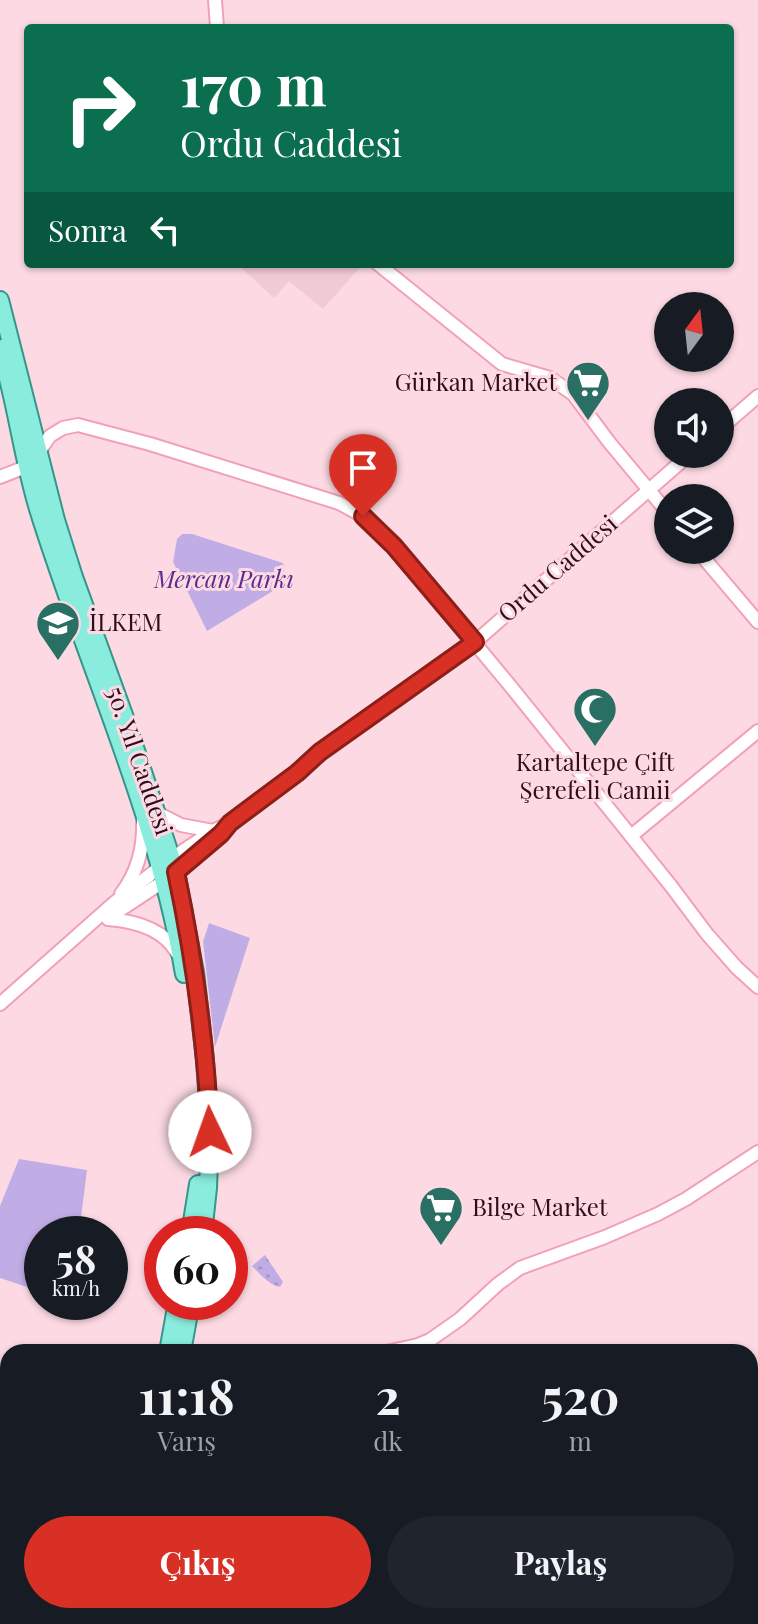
<!DOCTYPE html>
<html lang="tr">
<head>
<meta charset="utf-8">
<style>
	:root { --surface:#171b24; --page:#20242c; --text:#f1f3f6; --muted:#9ea1a6; --accent:#d93025 }
	body { margin:0; font-family:"Playfair Display",serif; background:var(--page); color:var(--text); height:100vh; display:flex; flex-direction:column; font-size:30px; white-space:nowrap }
	* { box-sizing:border-box; margin:0 }
	p { font-size:26px; color:var(--muted) }
	.icon { flex:none; width:44px; height:44px; fill:none; stroke:currentColor; stroke-width:2; stroke-linecap:round; stroke-linejoin:round }
	.map { position:relative; flex:1; overflow:hidden }
	.sheet { position:absolute; left:0px; top:1344px; width:758px; height:280px; display:flex; flex-direction:column; background:var(--surface); border-radius:24px 24px 0 0; box-shadow:0 2px 6px #0004 }
	.sheet>* { flex:none }
	.guide { position:absolute; left:24px; top:24px; width:710px; height:244px; border-radius:8px; box-shadow:0 2px 6px #0004; background:#0b6e4f; color:#fff; overflow:hidden }
	.needle { width:52px; rotate:15deg }
	.controls { position:absolute; left:654px; top:292px; display:grid; gap:16px }
	.controls a { display:grid; place-items:center; width:80px; height:80px; border-radius:50%; background:var(--surface); box-shadow:0 2px 6px #0004; font-size:40px }
	.speed { position:absolute; left:24px; top:1216px; display:flex; gap:16px; font-size:40px; font-weight:700; text-align:center }
	.speed>* { display:grid; place-content:center; width:104px; height:104px; border-radius:50%; background:var(--surface); box-shadow:0 2px 6px #0004; line-height:1 }
	.speed small { font-size:20px; font-weight:400 }
	.speed .limit { border:12px solid #d22; background:#fff; color:#111 }
	.pin { position:absolute; display:grid; place-items:center; width:68px; height:68px; color:#fff; margin:-82px -34px; border-radius:50% 50% 50% 0; rotate:-45deg; box-shadow:0 0 8px #0007 }
	.pin .icon { rotate:45deg }
	.me { position:absolute; width:88px; margin:-44px; rotate:357deg; stroke-linejoin:round; filter:drop-shadow(0 0 6px #0008) }
	.turn { display:flex; align-items:center; gap:28px; height:168px; padding:0 24px; font-size:36px }
	.turn .icon { width:104px; height:104px; stroke-width:2.5 }
	.turn b { display:block; font-size:56px; line-height:68px }
	.then { display:flex; align-items:center; height:76px; padding:0 24px; background:#0003; gap:16px; font-size:30px }
	.eta { display:flex; justify-content:space-evenly; align-items:center; height:136px; text-align:center }
	.eta b { font-size:48px; font-weight:700; line-height:56px }
	.cta { display:flex; gap:16px; margin-top:auto; padding:16px 24px }
	.cta a { flex:1; height:92px; border-radius:48px; background:var(--accent); color:#fff; font-size:32px; font-weight:700; line-height:92px; text-align:center }
	.cta a+a { background:var(--page); color:var(--text) }
	.map>svg:first-child { display:block }
	.built { fill:#f0cad4 }
	.grass { fill:url(#grass-dots) }
	.park { fill:#c0ade6 }
	.lines { fill:none; stroke-linecap:round; stroke-linejoin:round }
	.tertiary-casing { stroke:#f2a0b8; stroke-width:16 }
	.secondary-casing { stroke:#f2a0b8; stroke-width:18 }
	.primary-casing { stroke:#359689; stroke-width:20 }
	.tertiary { stroke:#fff; stroke-width:12 }
	.secondary { stroke:#fff; stroke-width:14 }
	.primary { stroke:#89ecdd; stroke-width:16 }
	.route-casing { stroke:#8d1f18; stroke-width:20 }
	.route { stroke:#d93025; stroke-width:14 }
	.labels { text-anchor:middle; stroke-width:6; stroke-linejoin:round; paint-order:stroke }
	.poi-label { font-size:24px; fill:#2d0f19; stroke:#fddae3; text-anchor:start }
	.street-label { font-size:24px; fill:#2d0f19; stroke:#fddae3 }
	.park-label { font-size:24px; font-style:italic; fill:#582c8d; stroke:#fddae3 }
</style>
</head>
<body>
<div class="map">
<svg width="758" height="1624" viewBox="0 0 758 1624">
	<defs>
		<pattern id="grass-dots" width="8" height="8" patternUnits="userSpaceOnUse" patternTransform="scale(2)"><rect width="8" height="8" fill="#c0ade6"/><path d="M2 2h.1M6 6h.1" fill="none" stroke="#a594c5" stroke-width="1.8" stroke-linecap="round"/></pattern>
	</defs>
	<rect width="100%" height="100%" fill="#fddae3"/>
	<g class="built">
		<polygon points="237,264 363,264 323,309 289,281 274,298"/>
		<polygon points="19,1616 94,1616 91,1624 22,1624"/>
		<polygon points="140,1616 233,1616 237,1624 138,1624"/>
	</g>
	<path class="grass" d="M265,1255L283,1282L280,1287C269,1285 260,1274 252,1266Z"/>
	<g class="park">
		<polygon points="182,534 192,534 283,563 285,575 281,586 207,631 173,562 177,539"/>
		<polygon points="209,923 250,938 215,1047 203,942"/>
		<polygon points="19,1159 87,1170 79,1234 42,1234 42,1292 0,1278 0,1206"/>
	</g>
	<g class="lines">
		<g class="tertiary-casing">
			<g id="tertiary">
				<polyline points="215,0 217,28"/>
				<polyline points="378,264 502,364 550,378 573,394 609,442 668,513"/>
				<polyline points="720,429 758,396"/>
				<polyline points="38,453 50,436 63,428 78,425 150,444 339,503 363,516 394,546 512,688 671,886 707,934 737,968 758,987"/>
				<polyline points="0,477 28,466"/>
				<polyline points="697,550 758,622"/>
				<polyline points="156,812 181,825 213,831"/>
				<polyline points="631,836 758,731"/>
				<polyline points="172,858 213,831 230,823 297,773 320,752 475,642 690,454"/>
				<polyline points="176,872 225,829"/>
				<path d="M121,894C137,873 144,847 143,821"/>
				<polyline points="108,918 164,881"/>
				<path d="M108,919C134,921 164,929 177,953"/>
				<polyline points="0,1004 114,903 160,867"/>
				<polyline points="386,1352 418,1345 430,1340 460,1319 498,1284 520,1268 605,1237 658,1214 686,1199 758,1152"/>
				<polyline points="0,1488 8,1485"/>
				<polyline points="635,1616 642,1624"/>
			</g>
		</g>
		<g class="secondary-casing">
			<polyline id="secondary" points="0,1599 10,1624"/>
		</g>
		<g class="primary-casing">
			<g id="primary">
				<polyline points="0,300 56,520 74,577 128,726 176,872 195,972 205,1060 210,1132 208,1188 203,1234"/>
				<path d="M11,345L0,349C16,401 22,456 38,509C86,664 157,813 184,974"/>
				<polyline points="190,1234 198,1184"/>
				<polyline points="168,1352 177,1302"/>
				<polyline points="182,1352 191,1302"/>
				<polyline points="113,1624 115,1616"/>
				<polyline points="127,1624 129,1616"/>
			</g>
		</g>
		<use href="#tertiary" class="tertiary"/>
		<use href="#secondary" class="secondary"/>
		<use href="#primary" class="primary"/>
	</g>
	<g class="lines">
		<g class="route-casing">
			<path id="route" d="M210,1132C206,1045 194,957 176,872L221,834L230,823L297,773L320,752L475,642L394,546L363,516"/>
		</g>
		<use href="#route" class="route"/>
	</g>
	<defs>
		<g id="supermarket-pin" transform="scale(2.3)"><path d="M0 17L-7.5 6A9.5 9.5 0 1 1 7.5 6Z" fill="#2a6f64" stroke="#fddae3"/><path d="M-6-5.5h2.5l.6 2H6L4.5 2H-2.5L-4.4-4H-6ZM-1.5 3.2a1.3 1.3 0 1 0 .1 0ZM3 3.2a1.3 1.3 0 1 0 .1 0Z" fill="#fff"/></g>
		<g id="school-pin" transform="scale(2.3)"><path d="M0 17L-7.5 6A9.5 9.5 0 1 1 7.5 6Z" fill="#2a6f64" stroke="#fddae3"/><path d="M0-5L7-2L0 1L-7-2ZM-4 1L0 2.5L4 1V4Q0 6-4 4Z" fill="#fff"/></g>
		<g id="mosque-pin" transform="scale(2.3)"><path d="M0 17L-7.5 6A9.5 9.5 0 1 1 7.5 6Z" fill="#2a6f64" stroke="#fddae3"/><path d="M3.5-4.9A6 6 0 1 0 3.5 4.9A5 5 0 1 1 3.5-4.9Z" fill="#fff"/></g>
	</defs>
	<g fill-rule="evenodd">
		<use href="#supermarket-pin" x="588" y="383"/>
		<use href="#school-pin" x="58" y="623"/>
		<use href="#mosque-pin" x="595" y="709"/>
		<use href="#supermarket-pin" x="441" y="1208"/>
	</g>
	<g class="labels">
		<g class="poi-label">
			<text x="557" y="391" text-anchor="end">Gürkan Market</text>
			<text x="89" y="631">İLKEM</text>
			<text x="595" y="771" text-anchor="middle">Kartaltepe Çift<tspan x="595" dy="28">Şerefeli Camii</tspan></text>
			<text x="472" y="1216">Bilge Market</text>
		</g>
		<g class="street-label">
			<text transform="translate(558 569) rotate(-41)" y="8">Ordu Caddesi</text>
			<text transform="translate(139 761) rotate(71)" y="8">50. Yıl Caddesi</text>
		</g>
		<g class="park-label">
			<text x="224" y="588">Mercan Parkı</text>
		</g>
	</g>
</svg>
<div class="controls">
<a><svg class="needle" viewBox="-14 -14 28 28"><path d="M0-13l5 13h-10z" fill="#e53935"/><path d="M0 13l5-13h-10z" fill="#9ea1a6"/></svg></a>
<a><svg class="icon" aria-label="sound" viewBox="0 0 24 24"><path d="M4 9h4l5-4v14l-5-4H4zM17 9q2 3 0 6"/></svg></a>
<a><svg class="icon" aria-label="layers" viewBox="0 0 24 24"><path d="M12 4l9 5-9 5-9-5zM3 14l9 5 9-5"/></svg></a>
</div>
<div class="speed"><div>58<small>km/h</small></div><div class="limit">60</div></div>
<div class="pin" style="left:363px;top:516px;background:#d93025"><svg class="icon" aria-label="arrive" viewBox="0 0 24 24"><path d="M6 21V4h12l-3 4 3 4H6"/></svg></div>
<svg class="me" style="left:210px;top:1132px" viewBox="-20 -20 40 40"><circle r="19" fill="#fff"/><path d="M0-13L10 11 0 6-10 11z" fill="#d93025"/></svg>
<div class="guide">
<div class="turn"><svg class="icon" aria-label="right" viewBox="0 0 24 24"><path d="M7 20v-9h11M14 6l5 5-5 5"/></svg><div><b>170 m</b>Ordu Caddesi</div></div>
<div class="then">Sonra<svg class="icon" aria-label="left" viewBox="0 0 24 24"><path d="M17 20v-9H6M10 6l-5 5 5 5"/></svg></div>
</div>
<section class="sheet">
<div class="eta">
<div><b>11:18</b><p>Varış</p></div>
<div><b>2</b><p>dk</p></div>
<div><b>520</b><p>m</p></div>
</div>
<div class="cta"><a>Çıkış</a><a>Paylaş</a></div>
</section>
</div>
</body>
</html>
